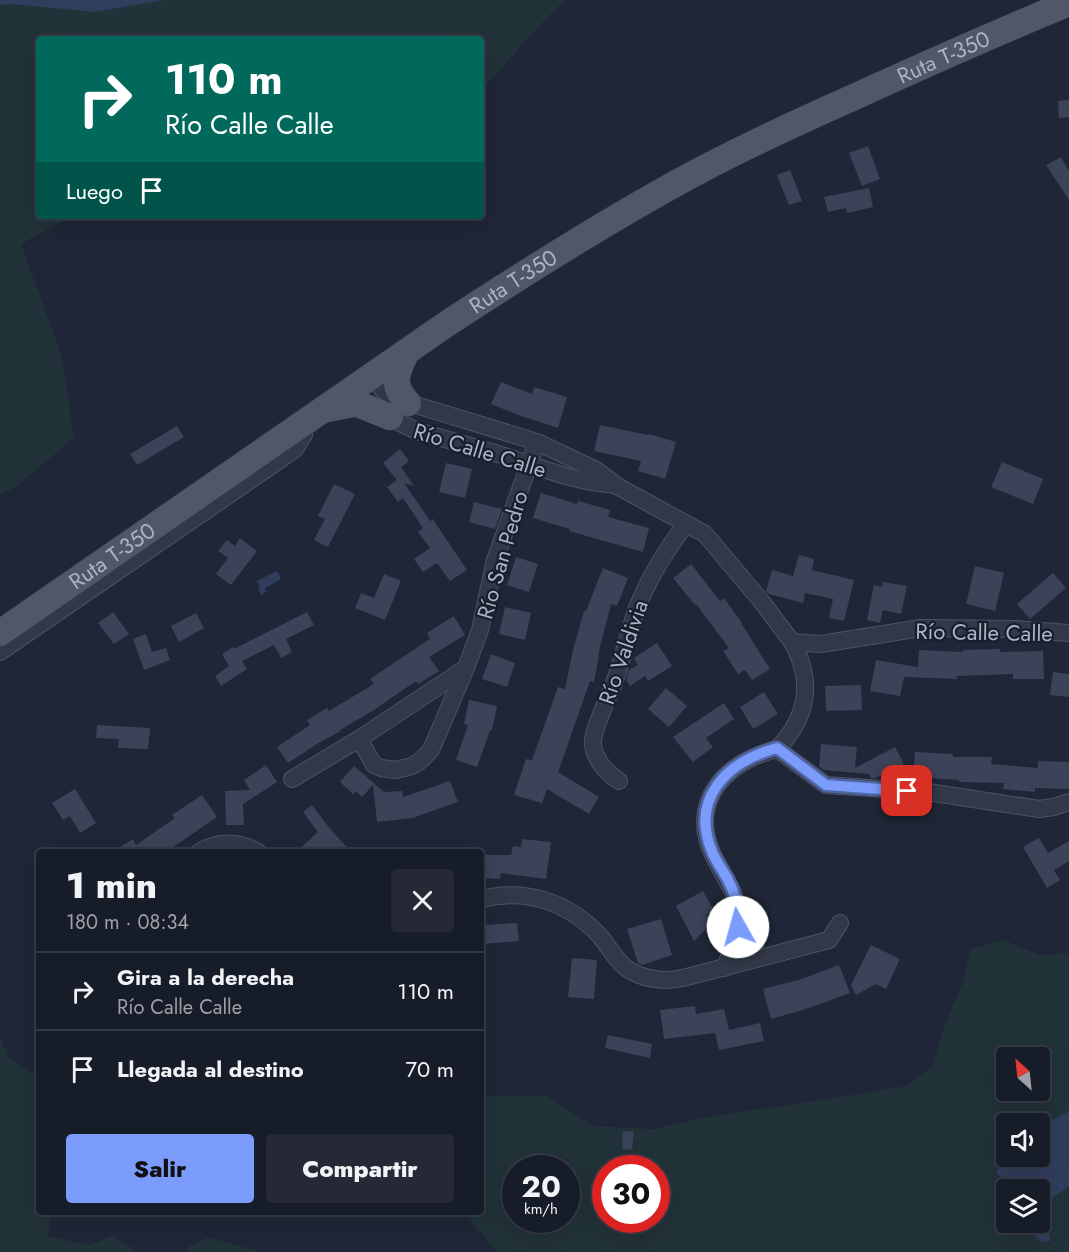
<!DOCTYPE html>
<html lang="es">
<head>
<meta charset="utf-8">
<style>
	:root { --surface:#171c29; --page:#242935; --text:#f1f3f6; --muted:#9ea1a8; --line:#363a46; --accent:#7b9cfb }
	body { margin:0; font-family:Jost,sans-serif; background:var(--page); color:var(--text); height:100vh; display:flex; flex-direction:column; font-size:22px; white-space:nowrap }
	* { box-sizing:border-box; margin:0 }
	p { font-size:20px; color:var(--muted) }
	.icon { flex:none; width:33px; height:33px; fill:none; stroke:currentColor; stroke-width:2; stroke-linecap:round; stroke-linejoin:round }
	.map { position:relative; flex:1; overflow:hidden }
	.panel { position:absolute; left:36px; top:849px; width:448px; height:366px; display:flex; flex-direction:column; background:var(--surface); border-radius:6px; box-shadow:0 6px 24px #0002,0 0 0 2px var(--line) }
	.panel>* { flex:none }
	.banner { position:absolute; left:36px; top:36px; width:448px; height:183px; border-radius:6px; box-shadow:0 6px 24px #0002,0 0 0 2px var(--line); background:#00695c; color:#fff; overflow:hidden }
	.needle { width:39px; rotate:333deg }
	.controls { position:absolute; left:996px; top:1047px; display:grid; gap:12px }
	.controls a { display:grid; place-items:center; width:54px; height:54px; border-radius:6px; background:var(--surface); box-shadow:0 6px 24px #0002,0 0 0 2px var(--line); font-size:30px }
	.speed { position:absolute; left:502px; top:1155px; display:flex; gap:12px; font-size:30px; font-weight:700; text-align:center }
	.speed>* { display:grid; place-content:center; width:78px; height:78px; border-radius:50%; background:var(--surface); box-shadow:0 6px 24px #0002,0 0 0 2px var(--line); line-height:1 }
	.speed small { font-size:15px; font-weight:400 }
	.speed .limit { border:9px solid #d22; background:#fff; color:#111 }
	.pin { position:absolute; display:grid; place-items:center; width:51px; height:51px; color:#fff; margin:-26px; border-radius:12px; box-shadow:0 3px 9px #0006 }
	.me { position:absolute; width:66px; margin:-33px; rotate:353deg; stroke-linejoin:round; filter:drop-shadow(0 0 4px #0008) }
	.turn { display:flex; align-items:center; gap:21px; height:126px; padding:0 30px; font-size:27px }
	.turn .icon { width:78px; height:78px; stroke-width:2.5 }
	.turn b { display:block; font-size:42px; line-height:51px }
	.then { display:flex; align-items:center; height:57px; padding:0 30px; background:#0003; gap:12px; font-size:22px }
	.round { display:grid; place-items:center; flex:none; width:63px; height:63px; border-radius:6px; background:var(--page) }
	.summary { display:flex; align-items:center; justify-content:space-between; height:102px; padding:0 30px }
	h1 { font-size:36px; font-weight:800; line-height:45px }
	.button { display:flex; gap:12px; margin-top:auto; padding:12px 30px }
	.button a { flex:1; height:69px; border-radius:6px; background:var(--accent); color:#111; font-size:24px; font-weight:800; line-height:69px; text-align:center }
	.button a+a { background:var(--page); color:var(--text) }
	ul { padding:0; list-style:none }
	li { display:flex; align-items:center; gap:18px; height:78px; padding:0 30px; border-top:2px solid var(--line) }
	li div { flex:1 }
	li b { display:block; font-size:22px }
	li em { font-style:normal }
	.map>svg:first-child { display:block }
	.green { fill:#213238; fill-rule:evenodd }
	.water { fill:#303d5d }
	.building { fill:#3b4358 }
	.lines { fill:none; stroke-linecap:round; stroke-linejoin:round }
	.street-casing { stroke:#4d5363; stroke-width:18 }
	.primary-casing { stroke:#3c4251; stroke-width:27 }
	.street { stroke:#323848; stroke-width:16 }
	.primary { stroke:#505768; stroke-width:26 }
	.route-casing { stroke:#5065a3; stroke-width:15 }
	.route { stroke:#7b9cfb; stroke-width:10 }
	.labels { text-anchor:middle; stroke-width:4.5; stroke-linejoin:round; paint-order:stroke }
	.street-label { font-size:22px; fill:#acb3c5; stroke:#181e2c }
</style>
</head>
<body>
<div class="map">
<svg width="1069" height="1252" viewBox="0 0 1069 1252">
	<rect width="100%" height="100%" fill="#1f2637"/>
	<g class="green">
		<polygon points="0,0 565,0 539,26 482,90 482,39 39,39 39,216 73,216 21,244 62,357 74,438 16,487 0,495"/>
		<path d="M1004,940L1039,955L1069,953V1111L1040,1127V1124H1006V1147L1001,1157L1006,1180L1014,1184L1017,1189L1006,1190V1222L1029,1223V1227L1051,1233L1044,1223L1041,1212L1044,1205L1051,1199L1067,1188L1069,1186V1252H497L463,1212H482V1096H546L594,1126L653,1129L707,1117L822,1100L907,1086L933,1066L943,1030L964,979L970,949ZM1006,1058H1040V1090H1006ZM516,1168H567V1220H516ZM606,1168H657V1220H606Z"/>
		<polygon points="0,1035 8,1057 39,1077 39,1212 52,1212 48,1236 90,1245 113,1235 137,1252 0,1252"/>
		<polygon points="209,1237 259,1252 186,1252 188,1247"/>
	</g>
	<g class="water">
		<polygon points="0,0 164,0 95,12 12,4 0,5"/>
		<polygon points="277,571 281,579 265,588 266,592 261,595 258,590 260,587 257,581"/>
		<path d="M1069,1111V1186L1067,1188L1051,1199L1044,1205L1041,1212C1044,1222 1051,1230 1050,1241L1044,1242C1035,1238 1030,1233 1029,1223L1040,1222V1190L1017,1189L1014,1184L997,1174C998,1164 1001,1156 1006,1147V1156H1040V1127Z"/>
	</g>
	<g class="building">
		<polygon points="1069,100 1069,117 1059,118 1058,101"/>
		<polygon points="868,146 880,179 862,186 849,153"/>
		<polygon points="1061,157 1069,171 1069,200 1046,165"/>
		<polygon points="790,170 802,201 789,205 777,175"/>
		<polygon points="869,188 873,207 847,213 846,208 828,212 824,197"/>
		<polygon points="501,382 532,394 534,387 567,397 558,428 518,415 491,404"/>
		<polygon points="600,425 648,435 649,434 676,442 665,479 638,471 641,461 594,451"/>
		<polygon points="177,426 184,437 137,465 130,454"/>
		<polygon points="400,449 409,461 401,467 414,486 404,483 431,522 432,518 467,570 450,581 437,563 423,572 414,559 430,548 418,532 423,528 403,498 398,502 387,487 397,480 383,463"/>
		<polygon points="1002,462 1043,479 1033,504 991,487"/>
		<polygon points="446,463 472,469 465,498 439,492"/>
		<polygon points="334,484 355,494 328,547 314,540 325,519 318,516"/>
		<polygon points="541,493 577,504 578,501 610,510 608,517 649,528 643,552 569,531 570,529 533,518"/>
		<polygon points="474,502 502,509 495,529 469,522"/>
		<polygon points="240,538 257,551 231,585 216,574 228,558 218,551 227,540 235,546"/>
		<polygon points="799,555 814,559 812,570 854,580 844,621 829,618 833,599 805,593 803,603 769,594 766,591 772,570 793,576"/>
		<polygon points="516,557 538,564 529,592 507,585"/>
		<polygon points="691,564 720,601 724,598 742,623 741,623 770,669 752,680 745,670 738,674 723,651 729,648 696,604 695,605 673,578"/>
		<polygon points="975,566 1004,573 995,611 966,604"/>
		<polygon points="603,568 628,578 617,606 611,604 598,655 599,655 594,682 590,681 558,772 599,797 589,814 547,789 542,803 514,795 526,759 532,760 558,687 565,689 573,650 584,611 586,611"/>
		<polygon points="1053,573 1066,588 1030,619 1017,604"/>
		<polygon points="384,574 401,581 385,620 355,608 361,593 374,598"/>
		<polygon points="883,582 907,586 901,614 883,610 880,623 867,620 874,585 882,587"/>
		<polygon points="505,607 531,613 525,640 499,634"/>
		<polygon points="113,612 129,634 114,644 98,623"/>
		<polygon points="307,612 314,625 286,639 292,652 281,658 274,645 242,661 247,669 221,686 215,676 229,666 222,654 233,647 234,649"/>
		<polygon points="196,613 204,628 179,642 171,626"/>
		<polygon points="454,616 465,635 429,657 439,671 418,684 416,681 374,710 340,730 341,731 320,742 288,763 277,747 310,725 307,720 327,708 329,711 374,684 370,679 430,639 427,633"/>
		<polygon points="146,634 152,652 166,648 170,660 144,670 133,639"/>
		<polygon points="657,643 672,666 648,681 645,676 630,686 626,680 629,670 638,665 634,658"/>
		<polygon points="1000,649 1000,652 1043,651 1044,679 1013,679 1013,674 957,676 957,679 904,677 900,696 870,691 876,660 918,667 919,650 963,652 963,650"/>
		<polygon points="491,654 515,663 507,687 482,679"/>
		<polygon points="1053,672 1069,674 1069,697 1050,695"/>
		<polygon points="861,685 862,710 826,711 825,686"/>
		<polygon points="666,688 687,706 669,727 648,709"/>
		<polygon points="764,692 778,714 753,729 740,707"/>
		<polygon points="469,700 497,706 492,730 490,730 477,767 456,760 468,725 464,724"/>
		<polygon points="724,703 734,719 706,738 713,747 693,762 673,737"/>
		<polygon points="97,725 150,728 148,749 118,748 119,739 96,738"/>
		<polygon points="821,744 857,747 855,768 895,747 904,764 876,778 871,778 869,774 824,770 819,767"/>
		<polygon points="915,752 953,754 953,757 992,757 991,764 1038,768 1038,761 1069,762 1069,789 1035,788 1035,792 1003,789 1004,783 959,782 959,780 913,777"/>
		<polygon points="266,765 277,782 243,804 244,825 226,825 225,791 250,790 244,780"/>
		<polygon points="354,766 384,792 402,791 403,797 450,781 458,802 412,818 377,822 373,785 362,797 356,791 353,794 340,782"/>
		<polygon points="75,789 96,823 80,833 70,816 63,820 52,803"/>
		<polygon points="202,795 217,817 166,852 112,852 133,839 136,845 175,818 172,815"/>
		<polygon points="312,805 327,825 351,852 296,852 318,832 303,812"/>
		<polygon points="1039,838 1048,853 1069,841 1069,861 1054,870 1060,880 1047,888 1023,847"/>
		<polygon points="522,839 551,842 546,879 501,873 500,879 482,878 482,855 511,855 513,846 521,847"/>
		<polygon points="703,891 714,911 706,915 713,922 694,941 676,906"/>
		<polygon points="661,919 672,955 642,965 638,963 627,929"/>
		<polygon points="517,923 519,941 482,944 482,925"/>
		<polygon points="871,945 900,959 886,989 876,984 856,995 851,985"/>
		<polygon points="572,958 597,960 594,999 568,997"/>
		<polygon points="839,965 850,993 806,1009 771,1019 763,989 802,979"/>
		<polygon points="695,1006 696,1014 724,1009 729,1030 760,1023 764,1041 719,1050 715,1033 664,1039 660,1010"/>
		<polygon points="608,1035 652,1044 650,1058 605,1048"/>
		<polygon points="623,1131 634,1132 632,1150 622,1149"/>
	</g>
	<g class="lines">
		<g class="street-casing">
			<g id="street">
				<polyline points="373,375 382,389 393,398 537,442 596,470 617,486 705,534 762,602 792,642 821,644 921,628 1014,629 1069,633"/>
				<polyline points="383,410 398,422 417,431 498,454 565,476 591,482 616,485"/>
				<polyline points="0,652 271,466 295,449 304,435 302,424"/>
				<polyline points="359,739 374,765 381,768 396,770 412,766 419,762 431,750 466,668"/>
				<path d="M777,749C808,717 814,681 792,642"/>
				<polyline points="292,779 359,739 466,668 480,630 495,560 537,442"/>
				<path d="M619,781C606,773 592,757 593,740C595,724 608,699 614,683C623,659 628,633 637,608C649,577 666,550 686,524"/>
				<path d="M199,852C218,841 238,841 258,852"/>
				<path d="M482,899C526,888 568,902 599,935C609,946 616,962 629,970C646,980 664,982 683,978L829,940L840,923"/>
				<path d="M724,968C732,952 740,934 739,916C737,893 724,877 714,857C687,802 725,762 777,749L826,785L928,792L1039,809L1054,807L1069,802"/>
			</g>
		</g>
		<g class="primary-casing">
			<g id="primary">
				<path d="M406,353C397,372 390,385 408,403"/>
				<polyline points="327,409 352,404 358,404 390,417"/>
				<path id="s1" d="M0,633L448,323C529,270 611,218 697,172C748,145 800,121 852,98C924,65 996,33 1069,3"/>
			</g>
		</g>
		<use href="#street" class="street"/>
		<use href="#primary" class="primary"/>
	</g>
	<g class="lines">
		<g class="route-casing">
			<path id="route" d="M738,927C740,909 735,893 727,878C722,870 717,862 713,854C689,799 726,762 777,748L826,785L907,791"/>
		</g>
		<use href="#route" class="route"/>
	</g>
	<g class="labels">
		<g class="street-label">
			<text dy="8" stroke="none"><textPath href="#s1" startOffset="1108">Ruta T-350</textPath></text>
			<text dy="8" stroke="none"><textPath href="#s1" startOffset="622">Ruta T-350</textPath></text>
			<text transform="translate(480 450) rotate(17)" y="8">Río Calle Calle</text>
			<text dy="8" stroke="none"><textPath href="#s1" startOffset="136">Ruta T-350</textPath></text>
			<text transform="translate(502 555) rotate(-74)" y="8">Río San Pedro</text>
			<text transform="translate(984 632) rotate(1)" y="8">Río Calle Calle</text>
			<text transform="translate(623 652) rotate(-71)" y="8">Río Valdivia</text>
		</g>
	</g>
</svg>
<div class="controls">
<a><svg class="needle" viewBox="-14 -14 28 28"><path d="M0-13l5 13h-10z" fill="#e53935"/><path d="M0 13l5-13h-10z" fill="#9ea1a8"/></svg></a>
<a><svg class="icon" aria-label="sound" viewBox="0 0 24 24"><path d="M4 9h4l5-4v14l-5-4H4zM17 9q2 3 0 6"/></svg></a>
<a><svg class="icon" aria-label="layers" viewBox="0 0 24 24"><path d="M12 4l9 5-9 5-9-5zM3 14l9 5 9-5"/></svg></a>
</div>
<div class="speed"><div>20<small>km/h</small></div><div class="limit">30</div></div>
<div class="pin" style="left:907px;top:791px;background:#d93025"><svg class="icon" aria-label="arrive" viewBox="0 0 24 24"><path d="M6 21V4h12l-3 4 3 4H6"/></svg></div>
<svg class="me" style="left:738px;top:927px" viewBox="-20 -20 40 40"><circle r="19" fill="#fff"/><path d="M0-13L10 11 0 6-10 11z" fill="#7b9cfb"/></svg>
<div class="banner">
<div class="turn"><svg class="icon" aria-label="right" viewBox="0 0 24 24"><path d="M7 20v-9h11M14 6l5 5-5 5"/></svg><div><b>110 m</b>Río Calle Calle</div></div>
<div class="then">Luego<svg class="icon" aria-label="arrive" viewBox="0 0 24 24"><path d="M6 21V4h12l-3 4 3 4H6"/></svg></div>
</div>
<section class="panel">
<div class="summary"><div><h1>1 min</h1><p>180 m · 08:34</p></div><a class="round"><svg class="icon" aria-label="close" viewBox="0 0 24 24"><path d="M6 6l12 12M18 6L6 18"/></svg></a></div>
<ul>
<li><svg class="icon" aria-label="right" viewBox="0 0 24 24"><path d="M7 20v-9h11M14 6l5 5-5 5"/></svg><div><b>Gira a la derecha</b><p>Río Calle Calle</p></div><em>110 m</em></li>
<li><svg class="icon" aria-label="arrive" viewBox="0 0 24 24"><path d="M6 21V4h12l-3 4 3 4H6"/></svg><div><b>Llegada al destino</b></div><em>70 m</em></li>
</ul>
<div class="button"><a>Salir</a><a>Compartir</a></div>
</section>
</div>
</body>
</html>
